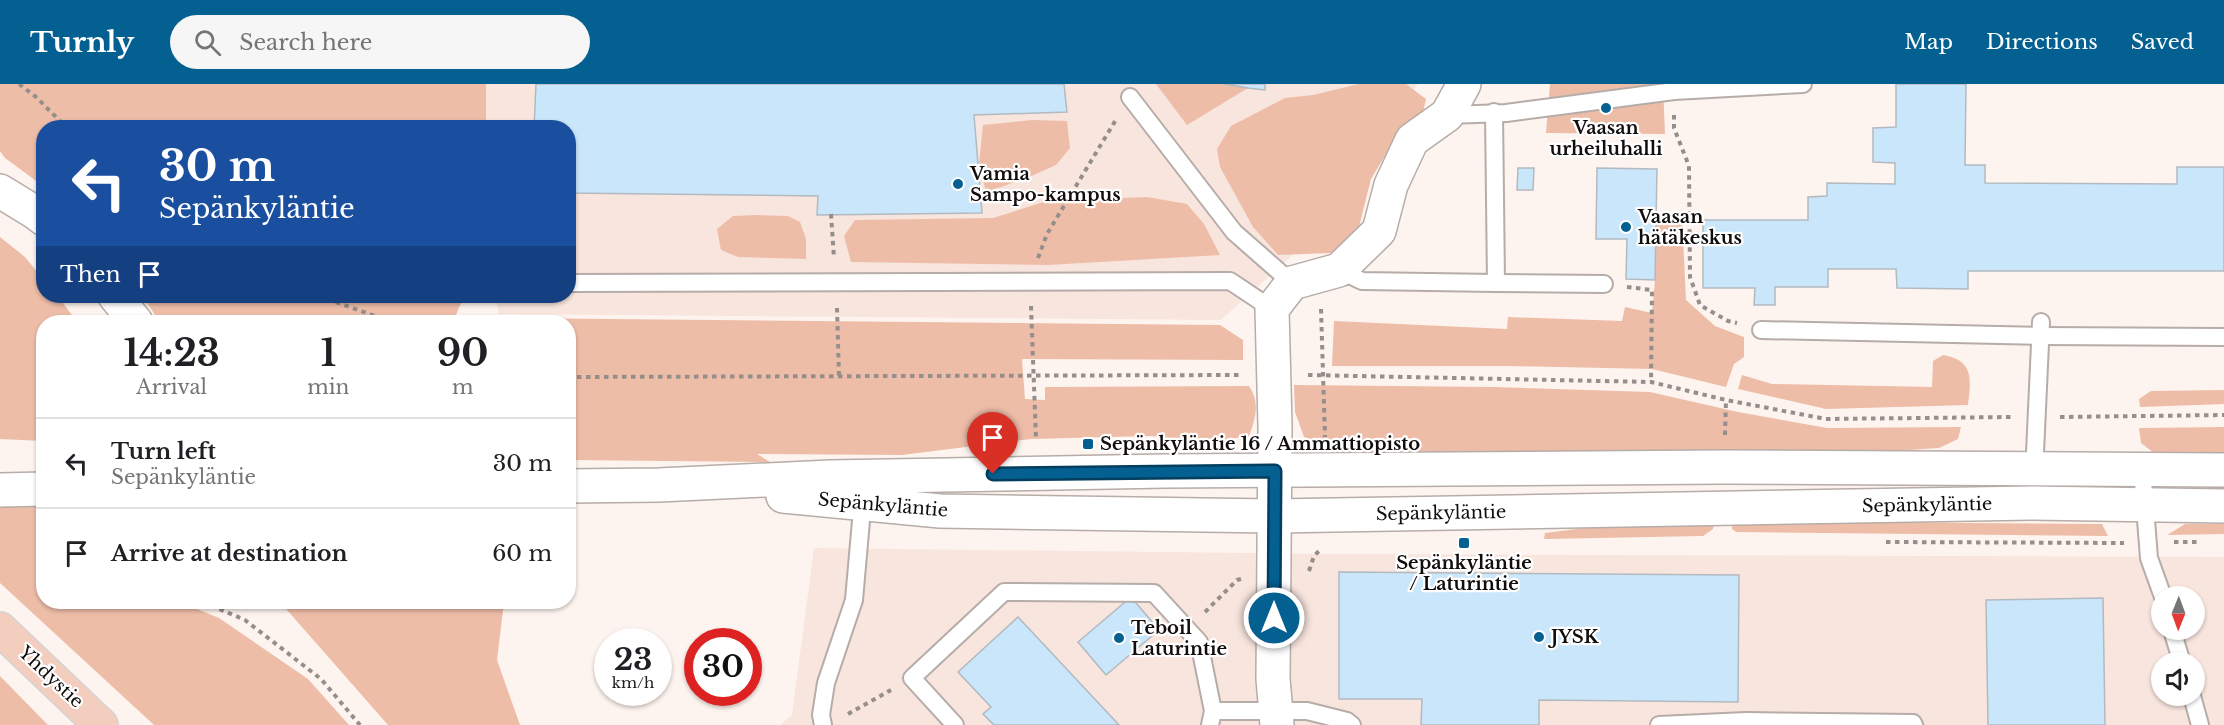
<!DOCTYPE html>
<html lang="en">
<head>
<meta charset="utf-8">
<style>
	:root { --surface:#fff; --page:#f6f6f6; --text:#202124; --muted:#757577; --line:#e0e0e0; --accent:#046091 }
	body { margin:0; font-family:"Libre Baskerville",serif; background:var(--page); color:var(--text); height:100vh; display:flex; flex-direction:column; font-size:22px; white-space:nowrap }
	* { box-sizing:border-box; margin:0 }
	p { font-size:20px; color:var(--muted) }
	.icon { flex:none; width:33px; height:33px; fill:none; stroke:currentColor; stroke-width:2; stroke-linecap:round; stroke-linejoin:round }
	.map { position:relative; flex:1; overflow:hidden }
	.drawer { position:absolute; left:36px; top:231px; width:540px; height:294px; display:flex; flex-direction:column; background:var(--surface); border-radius:24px; box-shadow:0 2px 4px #0004 }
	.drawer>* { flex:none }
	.guide { position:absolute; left:36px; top:36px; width:540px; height:183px; border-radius:24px; box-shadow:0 2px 4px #0004; background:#1a4fa0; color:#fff; overflow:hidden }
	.needle { width:39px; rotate:181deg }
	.fabs { position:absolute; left:2151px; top:502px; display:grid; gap:12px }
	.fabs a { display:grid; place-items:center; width:54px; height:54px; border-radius:50%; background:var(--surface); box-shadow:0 2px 4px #0004; font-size:30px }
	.speed { position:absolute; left:594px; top:544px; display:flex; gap:12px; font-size:30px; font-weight:700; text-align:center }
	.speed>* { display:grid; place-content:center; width:78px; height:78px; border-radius:50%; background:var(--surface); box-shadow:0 2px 4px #0004; line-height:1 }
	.speed small { font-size:15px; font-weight:400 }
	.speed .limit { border:9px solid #d22; background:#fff; color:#111 }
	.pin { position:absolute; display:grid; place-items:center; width:51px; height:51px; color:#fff; margin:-62px -26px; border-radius:50% 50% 50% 0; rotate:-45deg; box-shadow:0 0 6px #0007 }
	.pin .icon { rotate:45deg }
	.me { position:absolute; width:66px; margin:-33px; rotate:0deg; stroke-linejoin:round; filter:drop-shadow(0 0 4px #0008) }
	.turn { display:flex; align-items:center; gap:21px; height:126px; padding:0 24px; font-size:27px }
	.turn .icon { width:78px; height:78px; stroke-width:2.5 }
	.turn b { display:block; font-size:42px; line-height:51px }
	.then { display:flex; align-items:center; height:57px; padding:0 24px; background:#0003; gap:12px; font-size:22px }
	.eta { display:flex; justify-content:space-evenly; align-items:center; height:102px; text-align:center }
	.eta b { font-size:36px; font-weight:700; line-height:42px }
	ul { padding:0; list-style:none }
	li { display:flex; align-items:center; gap:18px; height:90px; padding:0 24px; border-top:2px solid var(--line) }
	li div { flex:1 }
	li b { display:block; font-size:22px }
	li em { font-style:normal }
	header { display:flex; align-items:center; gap:36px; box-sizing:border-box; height:84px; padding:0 30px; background:var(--accent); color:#fff }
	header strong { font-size:28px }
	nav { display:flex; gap:33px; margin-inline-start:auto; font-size:21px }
	.search { width:420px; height:54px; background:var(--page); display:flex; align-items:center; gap:15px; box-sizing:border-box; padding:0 21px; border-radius:33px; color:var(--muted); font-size:22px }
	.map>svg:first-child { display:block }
	.built { fill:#f8e5de; fill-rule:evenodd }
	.green { fill:#eebda8 }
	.building { fill:#cae6fb; stroke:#b2bac0; stroke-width:1.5 }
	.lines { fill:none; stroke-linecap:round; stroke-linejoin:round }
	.service-casing { stroke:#b6aca8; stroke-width:20 }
	.minor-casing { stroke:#b6aca8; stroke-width:36 }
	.secondary-casing { stroke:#b6aca8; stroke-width:36 }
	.trunk-casing { stroke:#d4d3d3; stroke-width:36 }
	.path { stroke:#958e8b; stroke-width:4; stroke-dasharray:4.5 4.5; stroke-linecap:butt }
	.service { stroke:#fff; stroke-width:16 }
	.minor { stroke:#fff; stroke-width:33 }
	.secondary { stroke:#fff; stroke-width:33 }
	.trunk { stroke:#f3cebe; stroke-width:33 }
	.secondary-bridge-casing { stroke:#b6aca8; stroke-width:36; stroke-linecap:butt }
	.secondary-bridge { stroke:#fff; stroke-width:33 }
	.route-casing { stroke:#033e5e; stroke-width:15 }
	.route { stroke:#046091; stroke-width:10 }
	.poi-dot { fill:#046091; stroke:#fff; stroke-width:2 }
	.labels { text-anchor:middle; stroke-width:4.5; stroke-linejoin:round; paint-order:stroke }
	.poi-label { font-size:18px; font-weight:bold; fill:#100d0c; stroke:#fff; text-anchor:start }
	.street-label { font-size:18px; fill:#100d0c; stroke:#fff }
</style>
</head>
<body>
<header>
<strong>Turnly</strong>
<div class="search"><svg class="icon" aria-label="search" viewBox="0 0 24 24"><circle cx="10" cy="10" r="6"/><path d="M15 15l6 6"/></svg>Search here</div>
<nav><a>Map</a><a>Directions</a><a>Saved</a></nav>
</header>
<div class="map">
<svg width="2224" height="641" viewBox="0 0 2224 641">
	<rect width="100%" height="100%" fill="#fef4ef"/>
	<g class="built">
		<polygon points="486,0 1418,0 1309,156 1221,236 499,230 495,212 568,212 568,44 486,44"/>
		<path d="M814,464L1329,470L2224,473V641H780L792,631ZM2162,513H2194V546H2162ZM2162,579H2194V612H2162Z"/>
	</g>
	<g class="green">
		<polygon points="0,0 486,0 486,43 44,44 43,102 5,74 0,67"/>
		<polygon points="1156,0 1224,0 1248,4 1187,41"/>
		<polygon points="1359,0 1406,0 1426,15 1422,33 1395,55 1371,95 1359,143 1332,169 1278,171 1253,143 1220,83 1217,65 1231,42 1285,14 1313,11"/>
		<polygon points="1550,0 1663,0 1665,50 1546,49"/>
		<polygon points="1032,36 1067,37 1070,64 1056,81 1027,94 986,108 979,80 983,41"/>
		<polygon points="1147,113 1187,120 1204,140 1220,171 1048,181 851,178 844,152 855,136 993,134 1047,117"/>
		<polygon points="757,131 788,132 800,138 806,155 806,175 738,173 721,166 717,145 733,132"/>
		<polygon points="1656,132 1682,132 1686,216 1715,242 1744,253 1744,273 1734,280 1726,303 1652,285 1507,282 1332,282 1334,237 1507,245 1508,233 1622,237 1625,223 1652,229 1655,196"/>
		<polygon points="0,153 25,173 43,195 44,212 58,212 77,238 44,238 43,357 0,355"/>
		<polygon points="142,212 464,212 453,238 160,238"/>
		<path d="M500,234L1220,241L1243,256V276L1022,275L1025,315L1045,316V303L1249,302C1260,318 1256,334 1249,352L1210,358L1151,352L1031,355L902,371L757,370L770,378L569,376L568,238H499Z"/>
		<path d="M1943,271C1974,276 1971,295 1968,321L1826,325L1738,305L1742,291L1772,300L1932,303L1933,277Z"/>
		<polygon points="1294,301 1493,303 1650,308 1738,328 1827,344 1961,343 1958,355 1939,364 1878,368 1603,371 1338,368 1304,353 1295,328"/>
		<polygon points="2224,306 2224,320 2140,323 2139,315 2151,307"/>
		<polygon points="2224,343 2224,368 2154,369 2141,359 2139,344"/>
		<polygon points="0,388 43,427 44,518 180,518 219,534 308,595 349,641 154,641 0,499"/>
		<polygon points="1731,437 2102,440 2108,452 1736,448 1732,445"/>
		<polygon points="1714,438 1713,445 1703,452 1544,455 1545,449 1622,439"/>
		<polygon points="2185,440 2224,440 2224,450 2167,451"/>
		<polygon points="280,518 504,518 497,576 520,641 388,641"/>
		<polygon points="0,592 48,641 0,641"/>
	</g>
	<g class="building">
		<polygon points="536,0 1064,0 1067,28 974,31 982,129 817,131 818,112 568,109 568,44 534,44"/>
		<polygon points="1224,0 1265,0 1265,6 1248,4"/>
		<polygon points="1896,0 1966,0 1965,81 1985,81 1985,99 2177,100 2177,83 2224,83 2224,187 1968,187 1968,205 1897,204 1896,185 1828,185 1828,203 1775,203 1775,221 1754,221 1755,204 1703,204 1703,136 1808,136 1808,113 1827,112 1827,99 1895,100 1895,79 1873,78 1873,44 1896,43"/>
		<polygon points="1518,84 1534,84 1533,106 1517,106"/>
		<polygon points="1597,84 1657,85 1655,196 1626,195 1627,155 1596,155"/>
		<polygon points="1339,488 1739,491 1738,618 1539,616 1539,641 1421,641 1422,615 1339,615"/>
		<polygon points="1131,513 1159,546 1106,591 1078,558"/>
		<polygon points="2103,514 2105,641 1988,641 1986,516"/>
		<polygon points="1018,533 1119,641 994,641 983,630 991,623 958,588"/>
	</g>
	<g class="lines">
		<g class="service-casing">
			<g id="service">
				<polyline points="1130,13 1234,148 1292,199"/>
				<polyline points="1447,31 1506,29 1674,7 1803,0"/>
				<polyline points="1339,186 1362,197 1496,199 1494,28"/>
				<polyline points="568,199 1230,197 1272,225"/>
				<polyline points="1496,199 1604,200"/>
				<polyline points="1761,246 2040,252 2224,253"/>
				<polyline points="2142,385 2149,474 2163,513"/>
				<polyline points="2034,390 2041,238"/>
				<polyline points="2172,546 2182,579"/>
				<polyline points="2192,612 2200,641"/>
				<polyline points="1213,627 1307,627 1347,637 1352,641"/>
				<polyline points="823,641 821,631 826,599 854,516 863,414"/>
				<polyline points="955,641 912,594 1004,508 1154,509 1199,558 1213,627 1210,641"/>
				<polyline points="1659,641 1746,637 1913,639 1914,641"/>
			</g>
		</g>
		<g class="minor-casing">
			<g id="minor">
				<polyline points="0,107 36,129 44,135"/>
				<polyline points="115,212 136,238"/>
				<polyline points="1277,641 1273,595 1275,342 1272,225 1292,199 1339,186 1379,147 1391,101 1412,56 1447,31 1464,0"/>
			</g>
		</g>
		<g class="secondary-casing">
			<g id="secondary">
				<polyline points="568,402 659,401 830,393 1165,387 1724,383 2224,386"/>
				<polyline points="783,412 940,427 1275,432 2032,419 2224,422"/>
			</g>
		</g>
		<g class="trunk-casing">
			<polyline id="trunk" points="0,545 101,641"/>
		</g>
		<g class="path">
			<polyline points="19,0 36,13 67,44"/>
			<polyline points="1674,31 1674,44 1689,82 1690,193 1700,221 1728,237 1737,239"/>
			<polyline points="831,130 834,174"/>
			<polyline points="37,168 44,175"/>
			<polyline points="1038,174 1047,150 1117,34"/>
			<polyline points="1627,203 1652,206 1651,298"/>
			<polyline points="319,212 392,238"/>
			<polyline points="1031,222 1036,355"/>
			<polyline points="837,224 839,292"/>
			<polyline points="1321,225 1325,353"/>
			<polyline points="1308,291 1651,298 1726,316 1826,335 2013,333"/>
			<polyline points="568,293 1240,291"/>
			<polyline points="2060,333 2224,331"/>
			<polyline points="1725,351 1726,316"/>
			<polyline points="1886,458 2124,459"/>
			<polyline points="2174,458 2199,458"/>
			<polyline points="1309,487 1314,472 1321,465"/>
			<polyline points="203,518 245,536 321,595 360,641"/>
			<polyline points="1205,528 1237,496 1241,495"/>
			<polyline points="848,630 891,606"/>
		</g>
		<use href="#service" class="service"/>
		<use href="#minor" class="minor"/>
		<use href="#secondary" class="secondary"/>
		<use href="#trunk" class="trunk"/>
		<g class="secondary-bridge-casing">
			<polyline id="secondary-bridge" points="0,406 44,405"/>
		</g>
		<use href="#secondary-bridge" class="secondary-bridge"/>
	</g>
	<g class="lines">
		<g class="route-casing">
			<polyline id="route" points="993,390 1275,387 1274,534"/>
		</g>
		<use href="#route" class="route"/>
	</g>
	<g class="poi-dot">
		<circle cx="1606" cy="24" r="6"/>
		<circle cx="958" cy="100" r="6"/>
		<circle cx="1626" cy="143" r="6"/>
		<rect x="1082" y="354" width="12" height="12" rx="3"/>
		<rect x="1458" y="453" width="12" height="12" rx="3"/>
		<circle cx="1539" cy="553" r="6"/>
		<circle cx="1119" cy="554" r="6"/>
	</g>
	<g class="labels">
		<g class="poi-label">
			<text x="1606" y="50" text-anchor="middle">Vaasan<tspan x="1606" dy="21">urheiluhalli</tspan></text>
			<text x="970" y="96">Vamia<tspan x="970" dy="21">Sampo-kampus</tspan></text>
			<text x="1638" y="139">Vaasan<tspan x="1638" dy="21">hätäkeskus</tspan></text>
			<text x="1100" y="366">Sepänkyläntie 16 / Ammattiopisto</text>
			<text x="1464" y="485" text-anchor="middle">Sepänkyläntie<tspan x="1464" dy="21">/ Laturintie</tspan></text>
			<text x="1131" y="550">Teboil<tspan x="1131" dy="21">Laturintie</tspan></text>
			<text x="1551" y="559">JYSK</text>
		</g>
		<g class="street-label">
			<text transform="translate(883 421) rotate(5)" y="6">Sepänkyläntie</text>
			<text transform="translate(1927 421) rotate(-1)" y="6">Sepänkyläntie</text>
			<text transform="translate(1441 429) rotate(-1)" y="6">Sepänkyläntie</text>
			<text transform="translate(51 593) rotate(43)" y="6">Yhdystie</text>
		</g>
	</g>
</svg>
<div class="fabs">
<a><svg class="needle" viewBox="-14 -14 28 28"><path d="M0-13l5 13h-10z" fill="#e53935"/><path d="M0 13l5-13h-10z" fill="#757577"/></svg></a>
<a><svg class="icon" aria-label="sound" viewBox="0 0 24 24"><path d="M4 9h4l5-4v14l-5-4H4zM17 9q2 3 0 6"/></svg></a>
</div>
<div class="speed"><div>23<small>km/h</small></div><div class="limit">30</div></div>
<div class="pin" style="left:993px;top:390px;background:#d93025"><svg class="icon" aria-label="arrive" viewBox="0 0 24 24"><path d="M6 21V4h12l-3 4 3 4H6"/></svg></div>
<svg class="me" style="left:1274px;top:534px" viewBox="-20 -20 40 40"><circle r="17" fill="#046091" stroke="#fff" stroke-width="3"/><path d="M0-11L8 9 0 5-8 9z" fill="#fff"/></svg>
<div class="guide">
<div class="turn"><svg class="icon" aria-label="left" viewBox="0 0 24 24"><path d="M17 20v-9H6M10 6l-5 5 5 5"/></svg><div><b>30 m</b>Sepänkyläntie</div></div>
<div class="then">Then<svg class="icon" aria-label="arrive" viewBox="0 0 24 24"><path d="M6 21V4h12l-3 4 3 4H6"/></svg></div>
</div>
<section class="drawer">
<div class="eta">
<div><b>14:23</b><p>Arrival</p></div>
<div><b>1</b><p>min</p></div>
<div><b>90</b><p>m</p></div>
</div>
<ul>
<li><svg class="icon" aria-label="left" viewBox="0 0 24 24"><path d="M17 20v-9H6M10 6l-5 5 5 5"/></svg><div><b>Turn left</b><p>Sepänkyläntie</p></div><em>30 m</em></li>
<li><svg class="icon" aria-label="arrive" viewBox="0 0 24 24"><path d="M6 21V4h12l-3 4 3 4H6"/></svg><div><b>Arrive at destination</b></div><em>60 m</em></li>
</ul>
</section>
</div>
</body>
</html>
